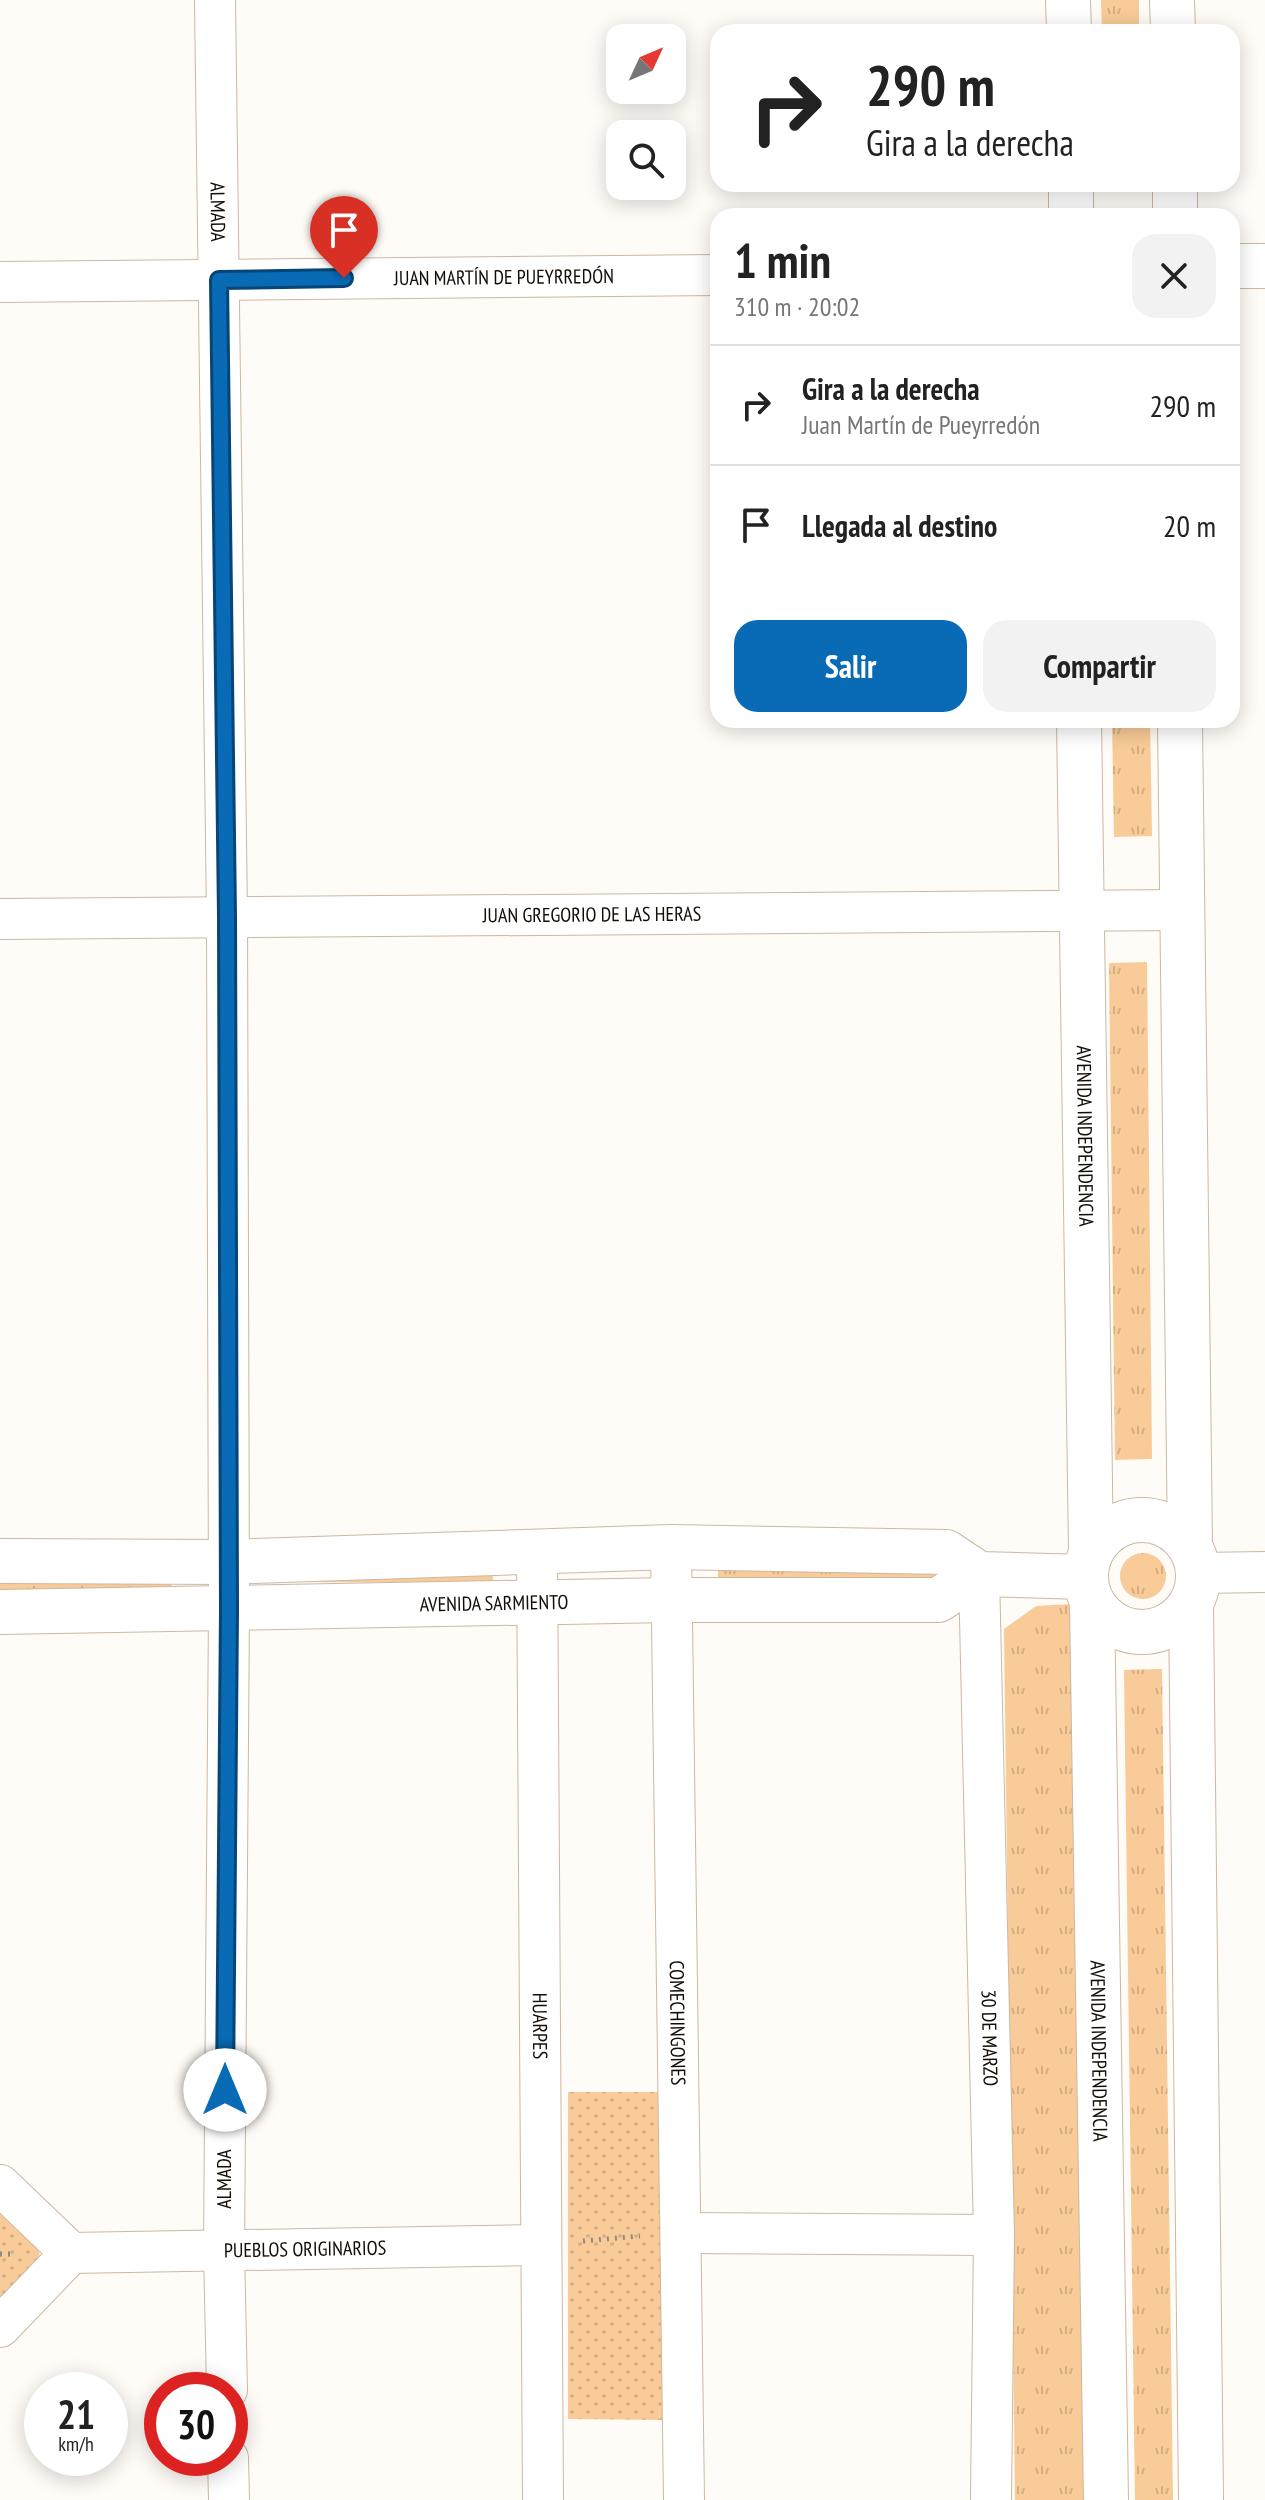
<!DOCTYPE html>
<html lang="es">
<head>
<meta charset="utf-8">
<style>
	:root { --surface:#fff; --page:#f2f2f2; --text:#222; --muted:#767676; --line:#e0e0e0; --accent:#096ab6 }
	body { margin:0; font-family:"PT Sans Narrow",sans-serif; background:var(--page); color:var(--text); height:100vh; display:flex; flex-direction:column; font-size:30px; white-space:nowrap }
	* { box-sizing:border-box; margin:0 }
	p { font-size:26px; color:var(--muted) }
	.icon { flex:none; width:44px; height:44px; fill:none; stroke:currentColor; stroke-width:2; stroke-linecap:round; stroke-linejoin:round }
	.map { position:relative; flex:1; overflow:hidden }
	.details { position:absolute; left:710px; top:208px; width:530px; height:520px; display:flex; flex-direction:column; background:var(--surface); border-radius:24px; box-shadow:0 4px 20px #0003 }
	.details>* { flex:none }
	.top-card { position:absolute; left:710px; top:24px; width:530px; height:168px; border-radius:24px; box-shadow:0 4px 20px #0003; background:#fff; color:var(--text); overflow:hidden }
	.needle { width:52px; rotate:46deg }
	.tools { position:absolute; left:606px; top:24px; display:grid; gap:16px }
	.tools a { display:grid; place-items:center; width:80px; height:80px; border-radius:16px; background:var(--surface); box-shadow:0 4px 20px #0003; font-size:40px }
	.speed { position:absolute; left:24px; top:2372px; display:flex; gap:16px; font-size:40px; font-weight:700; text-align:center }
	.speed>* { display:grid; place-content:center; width:104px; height:104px; border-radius:50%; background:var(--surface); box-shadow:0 4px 20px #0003; line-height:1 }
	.speed small { font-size:20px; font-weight:400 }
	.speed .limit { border:12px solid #d22; background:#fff; color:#111 }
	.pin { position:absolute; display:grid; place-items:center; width:68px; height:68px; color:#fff; margin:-82px -34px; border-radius:50% 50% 50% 0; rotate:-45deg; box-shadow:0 0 8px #0007 }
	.pin .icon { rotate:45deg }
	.me { position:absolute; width:88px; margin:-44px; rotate:0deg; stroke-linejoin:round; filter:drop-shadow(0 0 6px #0008) }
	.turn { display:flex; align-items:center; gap:28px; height:168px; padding:0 24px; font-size:36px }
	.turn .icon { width:104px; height:104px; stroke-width:2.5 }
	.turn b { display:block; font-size:56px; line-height:68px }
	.round { display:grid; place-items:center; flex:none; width:84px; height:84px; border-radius:24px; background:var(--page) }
	.head { display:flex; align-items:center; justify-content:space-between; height:136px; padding:0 24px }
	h1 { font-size:48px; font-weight:700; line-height:60px }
	.cta { display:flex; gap:16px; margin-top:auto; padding:16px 24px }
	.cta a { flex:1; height:92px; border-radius:24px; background:var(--accent); color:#fff; font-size:32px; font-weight:700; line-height:92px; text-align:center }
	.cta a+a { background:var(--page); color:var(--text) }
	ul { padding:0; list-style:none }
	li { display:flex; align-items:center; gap:24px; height:120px; padding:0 24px; border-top:2px solid var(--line) }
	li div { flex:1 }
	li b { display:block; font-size:30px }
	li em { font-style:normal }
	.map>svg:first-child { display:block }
	.grass { fill:url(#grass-tufts) }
	.park { fill:url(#park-dots) }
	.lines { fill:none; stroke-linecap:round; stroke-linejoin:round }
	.street-casing { stroke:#ccb8a2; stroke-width:42 }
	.secondary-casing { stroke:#ccb8a2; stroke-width:46 }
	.path { stroke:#908b85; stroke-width:5; stroke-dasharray:2 6; stroke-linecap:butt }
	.street { stroke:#fff; stroke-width:40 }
	.secondary { stroke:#fff; stroke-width:44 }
	.route-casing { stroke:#064576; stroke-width:20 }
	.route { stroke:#096ab6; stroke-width:14 }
	.labels { text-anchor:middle; stroke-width:7; stroke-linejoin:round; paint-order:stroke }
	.street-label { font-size:20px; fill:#130d06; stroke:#fff }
</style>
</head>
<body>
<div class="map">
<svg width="1265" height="2500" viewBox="0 0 1265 2500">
	<defs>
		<pattern id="grass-tufts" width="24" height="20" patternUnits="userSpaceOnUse" patternTransform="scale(2)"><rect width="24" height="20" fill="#f8cb98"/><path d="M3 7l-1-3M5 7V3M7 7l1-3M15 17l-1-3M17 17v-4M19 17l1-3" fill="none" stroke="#d4ad82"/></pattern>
		<pattern id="park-dots" width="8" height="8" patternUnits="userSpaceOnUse" patternTransform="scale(2)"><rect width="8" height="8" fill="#f8cb98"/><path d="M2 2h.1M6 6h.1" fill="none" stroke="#d4ad82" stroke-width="1.8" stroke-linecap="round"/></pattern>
	</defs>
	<rect width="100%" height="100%" fill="#fffbf6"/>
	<g class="grass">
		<polygon points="1101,0 1139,0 1139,32 1102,32"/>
		<polygon points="1112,720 1150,720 1152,836 1114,837"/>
		<polygon points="1147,962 1152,1459 1115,1460 1109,963"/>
		<circle cx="1143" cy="1576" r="23"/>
		<polygon points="941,1566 941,1578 718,1582 718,1570"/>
		<polygon points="308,1571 493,1572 493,1583 308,1582"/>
		<polygon points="0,1579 171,1579 172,1591 0,1591"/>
		<polygon points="1071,1604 1089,2500 1015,2500 1004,1629 1036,1606"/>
		<polygon points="1162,1669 1173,2500 1135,2500 1124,1670"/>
	</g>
	<g class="park">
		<polygon points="568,2092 666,2092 666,2420 568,2419"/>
		<polygon points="0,2204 39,2250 40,2262 0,2306"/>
	</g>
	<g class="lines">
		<g class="street-casing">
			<g id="street">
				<path id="s1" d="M215,0L227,916L229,1610L224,2249L227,2390"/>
				<path id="s2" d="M0,282L718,275"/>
				<path id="s3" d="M0,919L1183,910"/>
				<path id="s4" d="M671,1547L684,2500"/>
				<path id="s5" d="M537,1552L543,2500"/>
				<polyline points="1199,1573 1265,1572"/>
				<path id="s6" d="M979,1574L994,2235L991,2500"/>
				<polyline points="0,2185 71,2253 0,2327"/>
				<polyline points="681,2233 994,2235"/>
				<path id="s7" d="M71,2253L540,2245"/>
				<polyline points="228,2458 229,2500"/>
			</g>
		</g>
		<g class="secondary-casing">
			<g id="secondary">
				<polyline points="1068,0 1069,32"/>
				<polyline points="1172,0 1173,32"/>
				<polyline points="1071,184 1071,216"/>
				<polyline points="1175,184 1175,216"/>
				<polyline points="1232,266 1265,266"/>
				<path id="s8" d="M1079,720L1091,1551"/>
				<polyline points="1180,720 1190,1546"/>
				<circle cx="1142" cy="1576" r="56"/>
				<polyline points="0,1561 227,1562 671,1547 946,1552 979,1574 1085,1577"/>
				<path id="s9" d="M1092,1603L1106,2500"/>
				<polyline points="1191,1606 1201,2500"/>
				<path id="s10" d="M0,1612L670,1600H938L979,1574"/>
			</g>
		</g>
		<g class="path">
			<polyline points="583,2241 640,2236"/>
			<polyline points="0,2254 14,2254"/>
		</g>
		<use href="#street" class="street"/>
		<use href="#secondary" class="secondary"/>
	</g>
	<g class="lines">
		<g class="route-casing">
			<polyline id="route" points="225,2090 229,1610 227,916 219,280 344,278"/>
		</g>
		<use href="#route" class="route"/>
	</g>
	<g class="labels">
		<g class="street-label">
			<text dy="7" stroke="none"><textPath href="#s1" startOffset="212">ALMADA</textPath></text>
			<text dy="7" stroke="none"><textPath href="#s2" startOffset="504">JUAN MARTÍN DE PUEYRREDÓN</textPath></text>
			<text dy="7" stroke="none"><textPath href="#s3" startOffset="592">JUAN GREGORIO DE LAS HERAS</textPath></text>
			<text dy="7" stroke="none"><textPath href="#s8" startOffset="416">AVENIDA INDEPENDENCIA</textPath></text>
			<text dy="7" stroke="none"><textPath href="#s10" startOffset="494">AVENIDA SARMIENTO</textPath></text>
			<text dy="7" stroke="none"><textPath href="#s4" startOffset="476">COMECHINGONES</textPath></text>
			<text dy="7" stroke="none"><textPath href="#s5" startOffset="474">HUARPES</textPath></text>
			<text dy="7" stroke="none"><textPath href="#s6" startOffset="464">30 DE MARZO</textPath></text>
			<text dy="7" stroke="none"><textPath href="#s9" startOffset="448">AVENIDA INDEPENDENCIA</textPath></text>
			<text transform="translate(224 2179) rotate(-90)" y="7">ALMADA</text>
			<text dy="7" stroke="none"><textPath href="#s7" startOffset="234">PUEBLOS ORIGINARIOS</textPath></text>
		</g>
	</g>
</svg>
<div class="tools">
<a><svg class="needle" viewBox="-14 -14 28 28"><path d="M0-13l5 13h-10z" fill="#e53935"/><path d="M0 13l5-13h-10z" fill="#767676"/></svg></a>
<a><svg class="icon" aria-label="search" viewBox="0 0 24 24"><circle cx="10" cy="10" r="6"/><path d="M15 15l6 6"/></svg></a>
</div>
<div class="speed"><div>21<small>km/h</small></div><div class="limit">30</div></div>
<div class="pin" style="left:344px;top:278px;background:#d93025"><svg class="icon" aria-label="arrive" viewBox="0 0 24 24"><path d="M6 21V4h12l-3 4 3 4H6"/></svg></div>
<svg class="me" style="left:225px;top:2090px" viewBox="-20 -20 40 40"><circle r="19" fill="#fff"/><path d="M0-13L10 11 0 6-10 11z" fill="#096ab6"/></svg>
<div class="top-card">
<div class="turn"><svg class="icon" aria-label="right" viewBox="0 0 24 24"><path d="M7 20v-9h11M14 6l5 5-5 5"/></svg><div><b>290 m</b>Gira a la derecha</div></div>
</div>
<section class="details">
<div class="head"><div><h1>1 min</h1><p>310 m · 20:02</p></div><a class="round"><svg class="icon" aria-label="close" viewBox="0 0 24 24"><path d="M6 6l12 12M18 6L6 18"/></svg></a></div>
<ul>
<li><svg class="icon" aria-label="right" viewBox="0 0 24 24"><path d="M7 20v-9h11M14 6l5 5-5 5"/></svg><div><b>Gira a la derecha</b><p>Juan Martín de Pueyrredón</p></div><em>290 m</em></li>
<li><svg class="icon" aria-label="arrive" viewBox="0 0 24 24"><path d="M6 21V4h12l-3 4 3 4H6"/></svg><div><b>Llegada al destino</b></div><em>20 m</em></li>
</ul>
<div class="cta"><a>Salir</a><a>Compartir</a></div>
</section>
</div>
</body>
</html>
